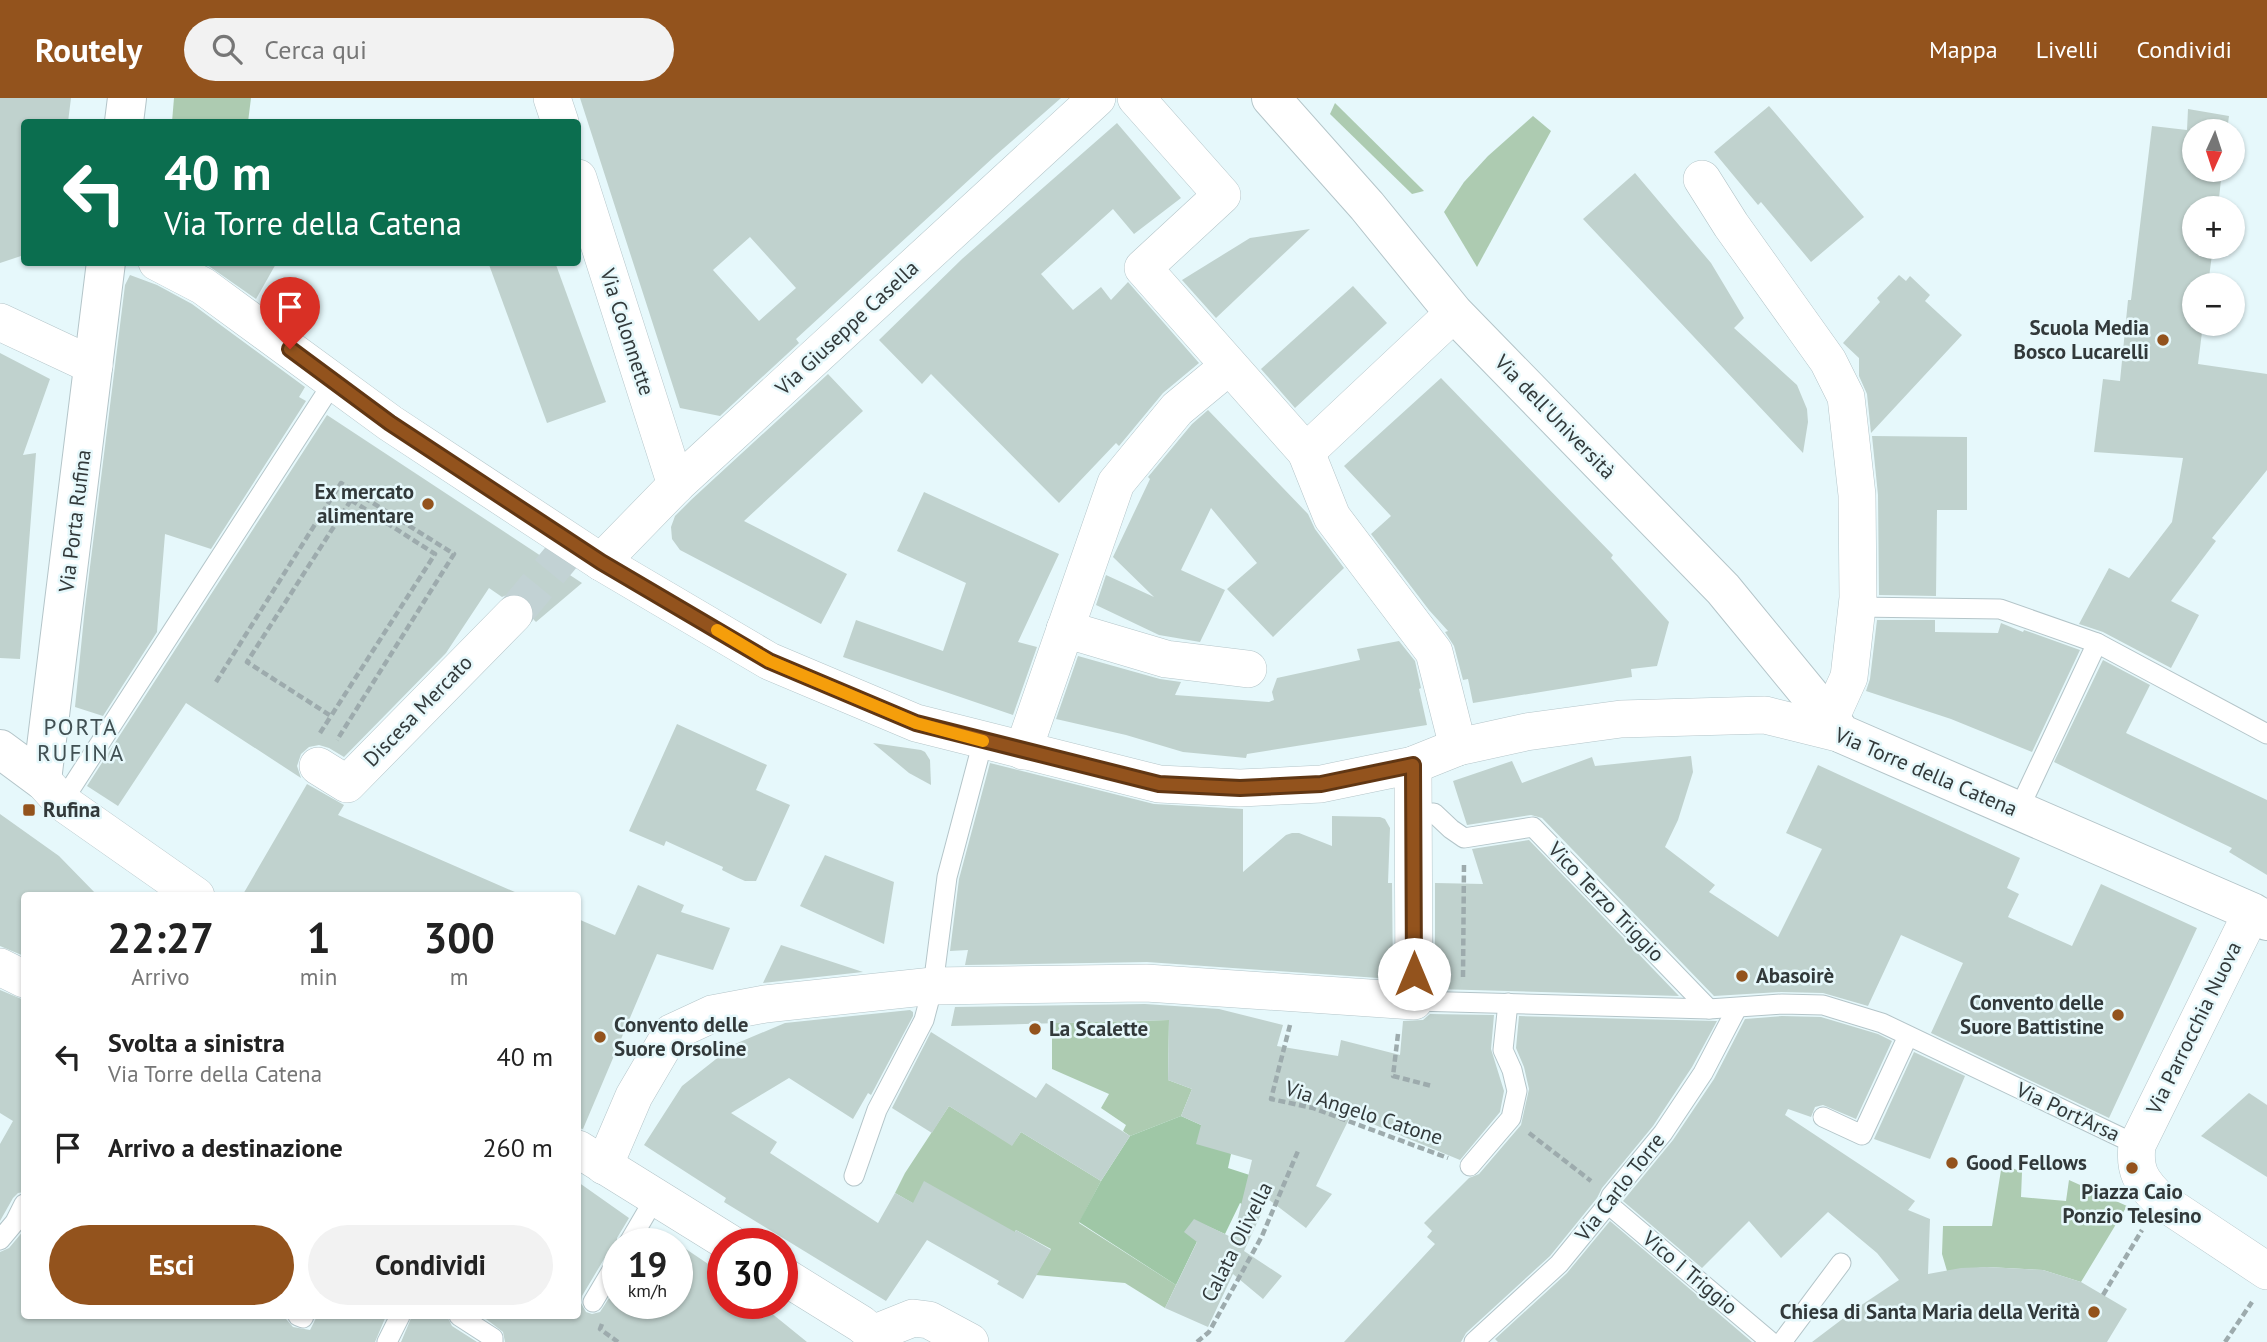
<!DOCTYPE html>
<html lang="it">
<head>
<meta charset="utf-8">
<style>
	:root { --surface:#fff; --page:#f2f2f2; --text:#222; --muted:#767676; --accent:#93531d }
	body { margin:0; font-family:"PT Sans",sans-serif; background:var(--page); color:var(--text); height:100vh; display:flex; flex-direction:column; font-size:26px; white-space:nowrap }
	* { box-sizing:border-box; margin:0 }
	p { font-size:23px; color:var(--muted) }
	.icon { flex:none; width:38px; height:38px; fill:none; stroke:currentColor; stroke-width:2; stroke-linecap:round; stroke-linejoin:round }
	.map { position:relative; flex:1; overflow:hidden }
	.side { position:absolute; left:21px; top:794px; width:560px; height:427px; display:flex; flex-direction:column; background:var(--surface); border-radius:7px; box-shadow:0 2px 5px #0004 }
	.side>* { flex:none }
	.top-card { position:absolute; left:21px; top:21px; width:560px; height:147px; border-radius:7px; box-shadow:0 2px 5px #0004; background:#0b6e4f; color:#fff; overflow:hidden }
	.needle { width:46px; rotate:183deg }
	.buttons { position:absolute; left:2182px; top:21px; display:grid; gap:14px }
	.buttons a { display:grid; place-items:center; width:63px; height:63px; border-radius:50%; background:var(--surface); box-shadow:0 2px 5px #0004; font-size:35px }
	.speed { position:absolute; left:602px; top:1130px; display:flex; gap:14px; font-size:35px; font-weight:700; text-align:center }
	.speed>* { display:grid; place-content:center; width:91px; height:91px; border-radius:50%; background:var(--surface); box-shadow:0 2px 5px #0004; line-height:1 }
	.speed small { font-size:18px; font-weight:400 }
	.speed .limit { border:10px solid #d22; background:#fff; color:#111 }
	.pin { position:absolute; display:grid; place-items:center; width:60px; height:60px; color:#fff; margin:-72px -30px; border-radius:50% 50% 50% 0; rotate:-45deg; box-shadow:0 0 7px #0007 }
	.pin .icon { rotate:45deg }
	.me { position:absolute; width:77px; margin:-38px; rotate:0deg; stroke-linejoin:round; filter:drop-shadow(0 0 5px #0008) }
	.turn { display:flex; align-items:center; gap:24px; height:147px; padding:0 28px; font-size:32px }
	.turn .icon { width:91px; height:91px; stroke-width:2.5 }
	.turn b { display:block; font-size:49px; line-height:60px }
	.eta { display:flex; justify-content:space-evenly; align-items:center; height:119px; text-align:center }
	.eta b { font-size:42px; font-weight:600; line-height:49px }
	.action { display:flex; gap:14px; margin-top:auto; padding:14px 28px }
	.action a { flex:1; height:80px; border-radius:42px; background:var(--accent); color:#fff; font-size:28px; font-weight:600; line-height:80px; text-align:center }
	.action a+a { background:var(--page); color:var(--text) }
	ul { padding:0; list-style:none }
	li { display:flex; align-items:center; gap:21px; height:91px; padding:0 28px }
	li div { flex:1 }
	li b { display:block; font-size:26px }
	li em { font-style:normal }
	header { display:flex; align-items:center; gap:42px; box-sizing:border-box; height:98px; padding:0 35px; background:var(--accent); color:#fff }
	header strong { font-size:33px }
	nav { display:flex; gap:38px; margin-inline-start:auto; font-size:24px }
	.search { width:490px; height:63px; background:var(--page); display:flex; align-items:center; gap:18px; box-sizing:border-box; padding:0 24px; border-radius:38px; color:var(--muted); font-size:26px }
	.map>svg:first-child { display:block }
	.green { fill:#adcbb1 }
	.forest { fill:#9fc7a6 }
	.building { fill:#c0d2ce; fill-rule:evenodd }
	.lines { fill:none; stroke-linecap:round; stroke-linejoin:round }
	.street-tunnel { stroke:#c2d2d4; stroke-width:37; stroke-dasharray:37 18; stroke-linecap:butt }
	.lane-casing { stroke:#b4c5c9; stroke-width:21 }
	.street-casing { stroke:#b4c5c9; stroke-width:38 }
	.secondary-casing { stroke:#b4c5c9; stroke-width:40 }
	.path { stroke:#9dabad; stroke-width:4.5; stroke-dasharray:7 3.5; stroke-linecap:butt }
	.lane { stroke:#fff; stroke-width:19 }
	.street { stroke:#fff; stroke-width:37 }
	.secondary { stroke:#fff; stroke-width:38 }
	.route-casing { stroke:#603613; stroke-width:18 }
	.route { stroke:#93531d; stroke-width:12 }
	.slow { stroke:#f59e0b; stroke-width:12 }
	.poi-dot { fill:#93531d; stroke:#e6f8fb; stroke-width:2.5 }
	.labels { text-anchor:middle; stroke-width:5; stroke-linejoin:round; paint-order:stroke }
	.street-label { font-size:21px; fill:#32393a; stroke:#e6f8fb }
	.poi-label { font-size:21px; font-weight:bold; fill:#32393a; stroke:#e6f8fb; text-anchor:start }
	.neighbourhood-label { font-size:23px; letter-spacing:2px; fill:#415053; stroke:#e6f8fb }
</style>
</head>
<body>
<header>
<strong>Routely</strong>
<div class="search"><svg class="icon" aria-label="search" viewBox="0 0 24 24"><circle cx="10" cy="10" r="6"/><path d="M15 15l6 6"/></svg>Cerca qui</div>
<nav><a>Mappa</a><a>Livelli</a><a>Condividi</a></nav>
</header>
<div class="map">
<svg width="2267" height="1244" viewBox="0 0 2267 1244">
	<rect width="100%" height="100%" fill="#e6f8fb"/>
	<g class="green">
		<polygon points="174,0 251,0 248,24 172,24"/>
		<polygon points="1335,5 1424,93 1412,96 1330,16"/>
		<polygon points="1533,18 1551,33 1477,169 1444,114 1464,84 1488,58"/>
		<polygon points="1169,922 1168,982 1192,991 1181,1018 1130,1038 1123,1033 1126,1027 1101,1010 1109,996 1052,971 1052,925"/>
		<polygon points="949,1008 1012,1047 1021,1034 1101,1083 1079,1125 1176,1187 1165,1210 1125,1185 1036,1177 1051,1151 1016,1132 1002,1156 895,1095 905,1075"/>
		<polygon points="2002,1066 2022,1074 2021,1099 2066,1103 2069,1082 2127,1108 2081,1184 2043,1172 1987,1169 1947,1173 1942,1156 1943,1128 1992,1128"/>
	</g>
	<polygon class="forest" points="1181,1018 1201,1027 1231,1056 1228,1070 1274,1085 1261,1116 1240,1105 1225,1136 1205,1127 1176,1187 1079,1124 1101,1083 1130,1038"/>
	<g class="building">
		<polygon points="0,0 71,0 68,24 24,24 24,157 0,165"/>
		<path d="M580,0H1061L996,57L796,241L799,245L720,318L680,310ZM750,139L796,190L759,223L713,172Z"/>
		<polygon points="1769,8 1864,119 1811,164 1761,104 1758,107 1714,54"/>
		<polygon points="2188,11 2229,18 2227,33 2194,33 2194,72 2222,72 2218,110 2194,110 2194,149 2213,149 2208,187 2194,187 2194,226 2203,226 2198,266 2267,276 2267,372 2212,440 2216,443 2171,503 2199,517 2171,570 2103,534 2079,526 2109,470 2129,480 2172,424 2183,360 2094,354 2103,281 2120,283 2128,202 2131,202 2152,28 2187,32"/>
		<polygon points="1117,25 1181,100 1134,136 1113,111 1041,176 1073,212 1101,189 1111,202 1128,184 1199,265 1163,295 1119,348 1116,345 1059,405 931,276 922,286 879,242 962,161"/>
		<polygon points="1635,75 1711,165 1744,220 1734,230 1797,287 1807,311 1808,324 1803,355 1583,121"/>
		<polygon points="1310,131 1216,220 1182,182 1250,140"/>
		<polygon points="203,164 277,164 256,201"/>
		<polygon points="488,164 555,164 606,304 547,325"/>
		<polygon points="130,177 157,187 192,206 305,289 299,299 306,303 211,451 165,436 157,534 103,618 75,609 85,509 125,187"/>
		<polygon points="1899,177 1906,183 1910,178 1930,197 1925,203 1962,237 1871,335 1867,296 1859,278 1859,260 1843,245 1880,204 1877,200"/>
		<polygon points="1353,188 1387,225 1295,310 1261,271"/>
		<polygon points="0,255 50,281 23,357 36,355 20,561 0,560"/>
		<polygon points="828,276 863,313 744,423 847,476 821,526 680,452 672,441 671,429 675,418 691,402"/>
		<polygon points="1441,280 1613,457 1611,460 1669,524 1657,568 1631,571 1632,579 1473,605 1468,581 1463,582 1454,548 1445,534 1448,533 1429,512 1371,436 1391,418 1344,368"/>
		<polygon points="1208,312 1308,416 1315,431 1344,470 1273,539 1227,491 1257,465 1211,410 1181,472 1225,492 1200,544 1159,537 1096,507 1106,477 1154,499 1113,459 1150,381 1148,379 1192,326"/>
		<polygon points="327,317 582,485 536,524 534,522 534,510 528,501 519,496 509,496 502,499 489,490 446,555 344,659 329,650 319,647 309,649 301,656 297,668 301,680 186,605 118,708 87,688"/>
		<polygon points="1872,338 1967,339 1967,412 1937,412 1936,498 1879,497 1878,397"/>
		<polygon points="924,394 1059,456 1018,544 1037,549 1013,617 843,559 856,522 943,553 966,485 897,453"/>
		<polygon points="1877,522 1935,522 1935,534 1998,535 2001,525 2023,534 2024,532 2080,552 2032,654 1951,621 1866,593 1870,581"/>
		<polygon points="1399,543 1415,563 1421,590 1419,591 1427,627 1247,656 1246,660 1183,654 1126,637 1056,621 1078,558 1160,581 1181,584 1175,597 1269,604 1274,602 1272,594 1277,580 1360,562 1357,551"/>
		<polygon points="2103,562 2150,587 2126,635 2267,702 2267,777 2229,754 2232,750 2054,664"/>
		<polygon points="677,626 767,667 756,692 790,707 756,783 745,783 736,779 722,772 723,769 666,743 664,748 629,733"/>
		<polygon points="873,645 921,652 925,654 930,662 931,687 909,675"/>
		<polygon points="1691,658 1693,674 1678,722 1665,749 1715,787 1709,794 1778,839 1822,751 1786,735 1818,667 2020,760 2007,790 2019,796 2008,819 2072,848 2101,786 2197,830 2109,1020 1931,935 1963,865 1901,837 1868,908 1823,895 1781,894 1714,898 1542,720 1531,717 1467,727 1453,683 1512,663 1522,685 1592,659 1595,668"/>
		<polygon points="990,665 1154,706 1243,711 1243,774 1286,737 1292,735 1299,735 1332,748 1332,718 1380,719 1385,721 1390,730 1388,785 1392,785 1393,881 1147,864 965,867 968,852 950,853 959,781"/>
		<polygon points="307,686 344,707 338,717 524,798 242,798"/>
		<polygon points="0,716 59,758 98,798 24,798 24,858 0,848"/>
		<polygon points="1529,742 1679,898 1435,891 1435,785 1483,786 1472,751"/>
		<polygon points="825,757 894,784 884,846 800,808"/>
		<polygon points="638,787 684,807 681,814 730,830 713,872 657,856 583,1031 578,1030 578,821 615,837"/>
		<polygon points="781,847 863,874 763,885"/>
		<polygon points="0,892 24,902 24,1094 18,1095 13,1100 0,1123 0,1046 13,1023 0,1015"/>
		<polygon points="1145,906 1219,911 1283,927 1277,948 1338,958 1341,942 1400,957 1403,923 1423,922 1430,916 1494,917 1491,951 1504,993 1500,1014 1460,1062 1351,1017 1316,1088 1332,1096 1306,1130 1268,1101 1244,1153 1282,1178 1263,1201 1233,1176 1208,1229 1165,1210 1197,1144 1184,1134 1194,1121 1233,1140 1252,1062 1196,1046 1201,1027 1181,1018 1192,991 1168,982 1169,922 951,928 955,909"/>
		<polygon points="910,912 913,914 913,918 871,997 868,995 853,1021 789,980 731,1015 777,1044 770,1055 878,1125 895,1095 913,1105 924,1083 1015,1134 1016,1132 1051,1152 1023,1201 997,1186 999,1183 927,1142 886,1203 724,1104 726,1100 644,1047 682,988 735,946 785,925"/>
		<polygon points="1519,918 1717,923 1692,969 1653,1028 1602,1090 1597,1100 1550,1158 1466,1235 1461,1244 1344,1244 1435,1146 1427,1139 1432,1133 1424,1125 1469,1080 1479,1076 1521,1027 1529,991 1524,969 1516,950"/>
		<polygon points="1782,918 1821,919 1878,936 1892,943 1856,1021 1823,1007 1815,1009 1811,1019 1788,1011 1785,1017 1915,1103 1908,1112 1930,1121 1928,1176 1961,1170 1987,1169 2043,1172 2081,1184 2127,1211 2107,1244 1812,1244 1857,1210 1899,1182 1877,1155 1828,1114 1781,1160 1749,1123 1702,1170 1623,1103 1673,1042 1714,981 1745,921"/>
		<polygon points="931,934 1036,1000 1046,985 1130,1038 1101,1083 1021,1034 1012,1048 949,1008 932,1035 892,1010"/>
		<polygon points="1914,954 1965,978 1930,1061 1874,1041"/>
		<polygon points="2249,995 2267,1007 2267,1079 2201,1038"/>
		<polygon points="578,1084 629,1120 617,1140 617,1150 607,1156 582,1198 581,1205 586,1214 592,1216 600,1214 618,1186 618,1206 677,1206 677,1145 723,1176 723,1206 760,1206 807,1244 505,1244 503,1234 482,1218 578,1218"/>
		<polygon points="1610,1123 1752,1244 1498,1244 1495,1241 1567,1175"/>
		<polygon points="24,1132 24,1218 280,1218 286,1221 293,1229 310,1232 317,1218 386,1218 375,1244 0,1244 0,1154 9,1150"/>
		<polygon points="412,1218 447,1218 452,1228 477,1244 401,1244"/>
	</g>
	<g class="lines">
		<polyline class="street-tunnel" points="514,516 573,445"/>
		<g class="lane-casing">
			<g id="lane">
				<polyline points="1857,509 2000,511 2097,545"/>
				<polyline points="62,704 334,283"/>
				<polyline points="2018,713 2097,545 2267,636"/>
				<polyline points="1415,715 1434,715 1451,731 1464,740 1533,729 1709,911"/>
				<polyline points="1414,903 1709,911 1782,906 1823,907 1882,925 2137,1047"/>
				<polyline points="1823,1019 1862,1037 1908,938"/>
				<polyline points="1470,1068 1511,1020 1517,993 1512,972 1503,952 1508,905"/>
				<polyline points="854,1078 877,1012 924,922 933,888 947,779 983,643"/>
				<polyline points="1608,1106 1771,1244"/>
				<polyline points="0,1142 15,1124 24,1106"/>
				<polyline points="628,1146 655,1100"/>
				<polyline points="593,1204 618,1162"/>
				<polyline points="298,1218 303,1220 304,1218"/>
				<polyline points="459,1218 493,1240 493,1244"/>
				<polyline points="387,1244 400,1218"/>
				<polyline points="1474,1244 1559,1166 1608,1106 1611,1098 1663,1035 1703,975 1737,910"/>
				<polyline points="1782,1244 1841,1165"/>
			</g>
		</g>
		<g class="street-casing">
			<g id="street">
				<polyline points="552,0 560,24"/>
				<polyline points="1136,0 1222,97 1143,170 1306,354 1454,215"/>
				<polyline points="578,80 676,387"/>
				<polyline points="1702,81 1731,127 1828,263 1846,299 1857,397 1858,500 1849,579 1830,621"/>
				<polyline points="157,164 203,188 390,325 601,464 769,563 916,625 1159,686 1240,690 1321,686 1413,667 1458,649 1526,634 1621,621 1765,617 1842,636"/>
				<polyline points="0,224 94,268"/>
				<polyline points="1306,354 1332,419 1434,554 1458,649"/>
				<polyline points="601,464 676,387 1097,0"/>
				<polyline points="1065,531 1166,561 1248,571"/>
				<polyline points="1023,653 1116,385 1177,311 1229,268"/>
				<polyline points="318,668 347,686 514,516"/>
				<polyline points="42,682 62,704 196,798"/>
				<path d="M2252,814L2137,1047C2134,1073 2141,1084 2160,1102L2267,1173"/>
				<polyline points="0,869 24,881"/>
				<polyline points="578,1051 731,1146"/>
				<polyline points="604,1068 634,998 671,935 712,916 765,906 933,888 1146,885 1414,903 1413,667"/>
				<polyline points="782,1177 861,1226 873,1236"/>
				<polyline points="873,1236 913,1220 929,1222 970,1244"/>
			</g>
		</g>
		<g class="secondary-casing">
			<g id="secondary">
				<polyline points="1271,0 1367,108 1454,215 1723,491 1842,636 2252,814 2267,823"/>
				<polyline points="124,24 127,0"/>
				<polyline points="0,651 42,682 106,164"/>
			</g>
		</g>
		<g class="path">
			<polygon points="351,402 435,456 331,618 247,564"/>
			<polyline points="216,584 341,385 454,456 337,642"/>
			<polyline points="320,635 331,618"/>
			<polyline points="1463,879 1464,765"/>
			<polyline points="1290,927 1271,1001 1313,1010 1448,1060"/>
			<polyline points="1398,936 1393,978 1432,988"/>
			<polyline points="1529,1035 1591,1083"/>
			<polyline points="2103,1197 2142,1132"/>
			<polyline points="602,1226 600,1231 618,1244"/>
			<polyline points="1197,1244 1209,1234 1262,1138 1298,1053"/>
			<polyline points="2225,1244 2252,1204"/>
		</g>
		<use href="#lane" class="lane"/>
		<use href="#street" class="street"/>
		<use href="#secondary" class="secondary"/>
	</g>
	<g class="lines">
		<g class="route-casing">
			<polyline id="route" points="290,251 390,325 601,464 769,563 916,625 1159,686 1240,690 1321,686 1413,667 1414,876"/>
		</g>
		<use href="#route" class="route"/>
		<polyline class="slow" points="717,532 769,563 916,625 983,643"/>
	</g>
	<g class="poi-dot">
		<circle cx="2163" cy="242" r="7"/>
		<circle cx="428" cy="406" r="7"/>
		<rect x="22" y="705" width="14" height="14" rx="3.5"/>
		<circle cx="1742" cy="878" r="7"/>
		<circle cx="2118" cy="917" r="7"/>
		<circle cx="1035" cy="931" r="7"/>
		<circle cx="600" cy="939" r="7"/>
		<circle cx="1952" cy="1065" r="7"/>
		<circle cx="2132" cy="1070" r="7"/>
		<circle cx="2094" cy="1214" r="7"/>
	</g>
	<g class="labels">
		<g class="street-label">
			<text transform="translate(847 230) rotate(-43)" y="7">Via Giuseppe Casella</text>
			<text transform="translate(627 234) rotate(72)" y="7">Via Colonnette</text>
			<text transform="translate(1555 319) rotate(46)" y="7">Via dell'Università</text>
			<text transform="translate(75 423) rotate(-83)" y="7">Via Porta Rufina</text>
			<text transform="translate(418 613) rotate(-46)" y="7">Discesa Mercato</text>
			<text transform="translate(1926 674) rotate(23)" y="7">Via Torre della Catena</text>
			<text transform="translate(1606 804) rotate(46)" y="7">Vico Terzo Triggio</text>
			<text transform="translate(2194 930) rotate(-64)" y="7">Via Parrocchia Nuova</text>
			<text transform="translate(2068 1014) rotate(25)" y="7">Via Port'Arsa</text>
			<text transform="translate(1364 1015) rotate(18)" y="7">Via Angelo Catone</text>
			<text transform="translate(1620 1089) rotate(-52)" y="7">Via Carlo Torre</text>
			<text transform="translate(1237 1144) rotate(-63)" y="7">Calata Olivella</text>
			<text transform="translate(1690 1175) rotate(40)" y="7">Vico I Triggio</text>
		</g>
		<g class="poi-label">
			<text x="2149" y="237" text-anchor="end">Scuola Media<tspan x="2149" dy="24">Bosco Lucarelli</tspan></text>
			<text x="414" y="401" text-anchor="end">Ex mercato<tspan x="414" dy="24">alimentare</tspan></text>
			<text x="43" y="719">Rufina</text>
			<text x="1756" y="885">Abasoirè</text>
			<text x="2104" y="912" text-anchor="end">Convento delle<tspan x="2104" dy="24">Suore Battistine</tspan></text>
			<text x="614" y="934">Convento delle<tspan x="614" dy="24">Suore Orsoline</tspan></text>
			<text x="1049" y="938">La Scalette</text>
			<text x="1966" y="1072">Good Fellows</text>
			<text x="2132" y="1101" text-anchor="middle">Piazza Caio<tspan x="2132" dy="24">Ponzio Telesino</tspan></text>
			<text x="2080" y="1221" text-anchor="end">Chiesa di Santa Maria della Verità</text>
		</g>
		<g class="neighbourhood-label">
			<text x="81" y="637">PORTA<tspan x="81" dy="26">RUFINA</tspan></text>
		</g>
	</g>
</svg>
<div class="buttons">
<a><svg class="needle" viewBox="-14 -14 28 28"><path d="M0-13l5 13h-10z" fill="#e53935"/><path d="M0 13l5-13h-10z" fill="#767676"/></svg></a>
<a>+</a>
<a>−</a>
</div>
<div class="speed"><div>19<small>km/h</small></div><div class="limit">30</div></div>
<div class="pin" style="left:290px;top:251px;background:#d93025"><svg class="icon" aria-label="arrive" viewBox="0 0 24 24"><path d="M6 21V4h12l-3 4 3 4H6"/></svg></div>
<svg class="me" style="left:1414px;top:876px" viewBox="-20 -20 40 40"><circle r="19" fill="#fff"/><path d="M0-13L10 11 0 6-10 11z" fill="#93531d"/></svg>
<div class="top-card">
<div class="turn"><svg class="icon" aria-label="left" viewBox="0 0 24 24"><path d="M17 20v-9H6M10 6l-5 5 5 5"/></svg><div><b>40 m</b>Via Torre della Catena</div></div>
</div>
<section class="side">
<div class="eta">
<div><b>22:27</b><p>Arrivo</p></div>
<div><b>1</b><p>min</p></div>
<div><b>300</b><p>m</p></div>
</div>
<ul>
<li><svg class="icon" aria-label="left" viewBox="0 0 24 24"><path d="M17 20v-9H6M10 6l-5 5 5 5"/></svg><div><b>Svolta a sinistra</b><p>Via Torre della Catena</p></div><em>40 m</em></li>
<li><svg class="icon" aria-label="arrive" viewBox="0 0 24 24"><path d="M6 21V4h12l-3 4 3 4H6"/></svg><div><b>Arrivo a destinazione</b></div><em>260 m</em></li>
</ul>
<div class="action"><a>Esci</a><a>Condividi</a></div>
</section>
</div>
</body>
</html>
